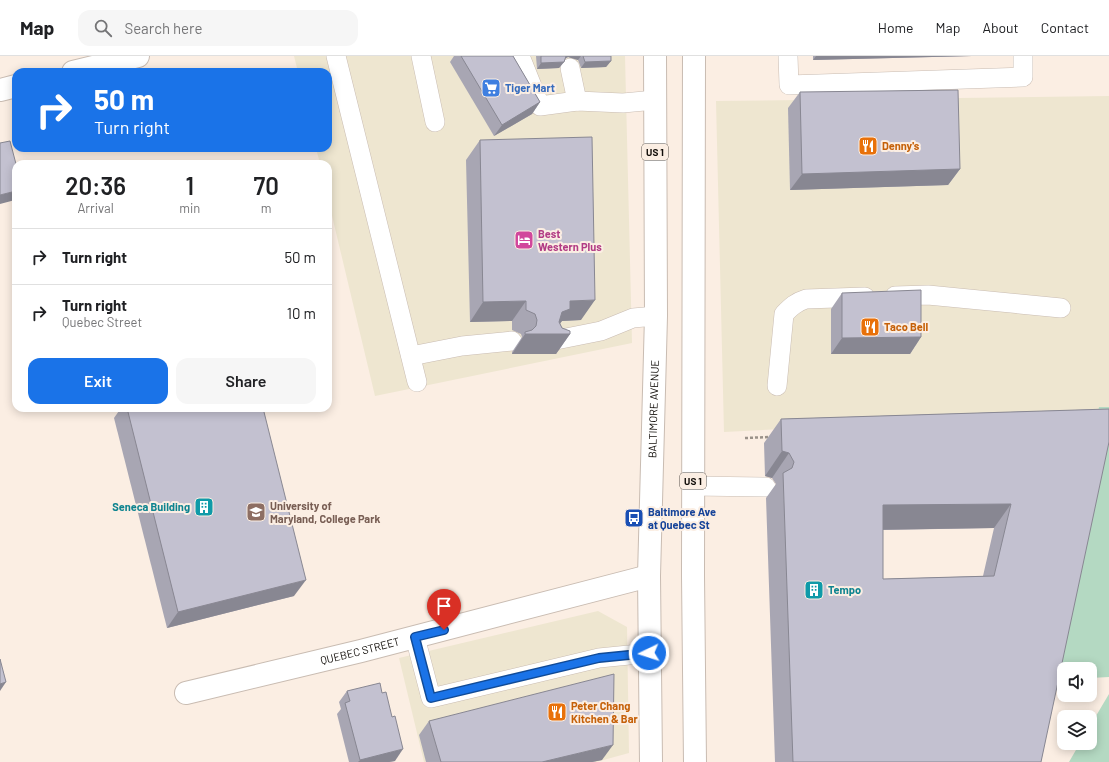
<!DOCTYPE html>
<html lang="en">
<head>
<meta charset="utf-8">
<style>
	:root { --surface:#fff; --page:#f6f6f6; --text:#202124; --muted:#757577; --line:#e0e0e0; --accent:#1a73e8 }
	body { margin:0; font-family:Barlow,sans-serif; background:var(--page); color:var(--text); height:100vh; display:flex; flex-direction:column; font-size:15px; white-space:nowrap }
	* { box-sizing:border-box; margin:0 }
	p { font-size:13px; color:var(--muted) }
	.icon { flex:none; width:22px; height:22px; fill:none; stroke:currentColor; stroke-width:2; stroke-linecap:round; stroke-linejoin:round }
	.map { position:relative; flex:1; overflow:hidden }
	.drawer { position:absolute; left:12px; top:104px; width:320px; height:252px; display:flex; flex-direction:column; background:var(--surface); border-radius:12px; box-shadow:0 2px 10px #0003 }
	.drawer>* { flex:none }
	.top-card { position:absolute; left:12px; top:12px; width:320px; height:84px; border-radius:12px; box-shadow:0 2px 10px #0003; background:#1a73e8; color:#fff; overflow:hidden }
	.controls { position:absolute; left:1057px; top:606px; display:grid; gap:8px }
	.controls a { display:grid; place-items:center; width:40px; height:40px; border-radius:8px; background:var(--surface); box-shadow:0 2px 10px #0003; font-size:20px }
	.pin { position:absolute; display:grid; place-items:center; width:34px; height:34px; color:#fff; margin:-41px -17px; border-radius:50% 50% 50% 0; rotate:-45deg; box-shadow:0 0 4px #0007 }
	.pin .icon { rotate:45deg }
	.me { position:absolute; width:44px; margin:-22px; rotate:266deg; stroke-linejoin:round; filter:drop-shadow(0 0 3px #0008) }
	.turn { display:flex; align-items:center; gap:14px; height:84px; padding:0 16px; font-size:18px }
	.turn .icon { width:52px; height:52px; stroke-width:2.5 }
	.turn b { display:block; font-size:28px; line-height:34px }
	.eta { display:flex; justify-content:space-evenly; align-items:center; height:68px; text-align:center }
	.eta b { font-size:24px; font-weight:600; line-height:28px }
	.primary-button { display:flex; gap:8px; margin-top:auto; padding:8px 16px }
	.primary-button a { flex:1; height:46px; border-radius:12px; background:var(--accent); color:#fff; font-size:16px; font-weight:600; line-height:46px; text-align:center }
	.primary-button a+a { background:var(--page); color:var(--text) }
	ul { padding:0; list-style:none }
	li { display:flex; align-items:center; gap:12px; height:56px; padding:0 16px; border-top:1px solid var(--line) }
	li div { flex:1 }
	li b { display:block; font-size:15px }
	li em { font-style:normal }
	header { display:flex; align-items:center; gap:24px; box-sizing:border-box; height:56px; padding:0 20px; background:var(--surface); border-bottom:1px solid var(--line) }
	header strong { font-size:19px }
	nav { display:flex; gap:22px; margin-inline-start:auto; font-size:14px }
	.search { width:280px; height:36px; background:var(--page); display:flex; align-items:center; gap:10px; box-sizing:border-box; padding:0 14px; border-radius:12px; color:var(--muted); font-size:15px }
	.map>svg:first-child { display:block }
	.commercial { fill:#eee6d0 }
	.green { fill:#b4d9c2 }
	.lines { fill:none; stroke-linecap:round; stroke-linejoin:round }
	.lane-casing { stroke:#c9bcb2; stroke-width:20 }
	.street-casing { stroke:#c9bcb2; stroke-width:24 }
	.primary-casing { stroke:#c9bcb2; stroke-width:24 }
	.path { stroke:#9a9189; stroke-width:2.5; stroke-dasharray:3 2; stroke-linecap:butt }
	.lane { stroke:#fff; stroke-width:19 }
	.street { stroke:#fff; stroke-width:22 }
	.primary { stroke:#fff; stroke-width:22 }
	.wall { fill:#a8a6b3; fill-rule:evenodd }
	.shaded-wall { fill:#888792 }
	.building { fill:#c3c1d0; stroke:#888792; fill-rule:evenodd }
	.route-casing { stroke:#114b97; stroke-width:10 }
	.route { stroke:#1a73e8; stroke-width:7 }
	.labels { text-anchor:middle; stroke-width:4; stroke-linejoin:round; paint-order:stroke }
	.shield { fill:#fbeee3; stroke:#57504a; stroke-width:1 }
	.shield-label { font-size:10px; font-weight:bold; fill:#110d09 }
	.shop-label { font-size:11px; font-weight:bold; fill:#366cbe; stroke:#fbeee3; text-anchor:start }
	.food-label { font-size:11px; font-weight:bold; fill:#c56008; stroke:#fbeee3; text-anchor:start }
	.hotel-label { font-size:11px; font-weight:bold; fill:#b23c85; stroke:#fbeee3; text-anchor:start }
	.street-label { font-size:11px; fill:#110d09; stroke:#fbeee3 }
	.education-label { font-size:11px; font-weight:bold; fill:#785e54; stroke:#fbeee3; text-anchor:start }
	.culture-label { font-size:11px; font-weight:bold; fill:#0d838f; stroke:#fbeee3; text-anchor:end }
	.transit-label { font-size:11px; font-weight:bold; fill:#164399; stroke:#fbeee3; text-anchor:start }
</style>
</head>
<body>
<header>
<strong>Map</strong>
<div class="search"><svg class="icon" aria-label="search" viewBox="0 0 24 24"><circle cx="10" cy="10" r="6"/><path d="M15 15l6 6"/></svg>Search here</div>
<nav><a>Home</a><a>Map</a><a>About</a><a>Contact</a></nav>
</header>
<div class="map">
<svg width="1109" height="706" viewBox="0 0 1109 706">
	<rect width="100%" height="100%" fill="#fbeee3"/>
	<g class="commercial">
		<polygon points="294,0 625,0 632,287 375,340 328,143 328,108 320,108 316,92 328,92 328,16 298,16"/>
		<polygon points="1109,40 1109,357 724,376 716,45"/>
		<polygon points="598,555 627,571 629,697 596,706 424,706 399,602"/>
	</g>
	<g class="green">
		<polygon points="1099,351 1109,351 1109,621 1090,622 1090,613 1064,613 1064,624 1049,625"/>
		<polygon points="1109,638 1109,706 1069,706 1080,687 1090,687 1090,670"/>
	</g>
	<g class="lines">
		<g class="lane-casing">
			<g id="lane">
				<polyline points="336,0 417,326"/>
				<polyline points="421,0 435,66"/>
				<polyline points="520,0 540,50 577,45 623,47 655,44"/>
				<polyline points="788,0 789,29 1023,21 1023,0"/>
				<polyline points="570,12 577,45"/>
				<polyline points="895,240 928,239 1061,252"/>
				<polyline points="556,284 601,275 633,262 656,260"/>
				<polyline points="411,300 462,290 512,285"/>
				<path d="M777,330L784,258C791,251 796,246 806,243L865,241"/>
				<polyline points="693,430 766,431"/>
				<polyline points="415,581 431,642 599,602 649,597"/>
			</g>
		</g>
		<g class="street-casing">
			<g id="street">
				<polyline points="73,16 138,0"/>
				<polyline points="0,34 16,30"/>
				<path id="s1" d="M186,637L361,595L649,520"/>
			</g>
		</g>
		<g class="primary-casing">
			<g id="primary">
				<polyline points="694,0 693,520 695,706"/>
				<path id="s2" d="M651,706L649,520L656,260L655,0"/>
			</g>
		</g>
		<polyline class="path" points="745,382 771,381"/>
		<use href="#lane" class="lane"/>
		<use href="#street" class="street"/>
		<use href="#primary" class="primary"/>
	</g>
	<g class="wall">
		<polygon points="454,0 513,0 540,46 532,58 494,80 450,6"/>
		<polygon points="536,0 611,0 611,5 606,11 581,12 578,4 568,1 565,3 564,6 559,12 537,13"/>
		<polygon points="813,0 972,0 813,4"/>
		<polygon points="800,36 960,113 948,129 790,134 788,52"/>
		<polygon points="480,84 581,264 562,265 560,267 562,272 570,278 556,298 512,298 512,296 522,281 521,278 512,274 512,265 470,266 466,104"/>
		<polygon points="842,237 921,281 910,298 831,298 831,253"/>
		<polygon points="121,352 263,352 294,540 167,572 114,362"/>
		<path d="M1109,353L1041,706H775L766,442L776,428L772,422L765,420L764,387L781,363ZM994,472L983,520L883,523V474Z"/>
		<polygon points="347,635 395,705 389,706 349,706 337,658 341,653 339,646"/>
		<polygon points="429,665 602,704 592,706 426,706 419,679"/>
	</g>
	<g class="shaded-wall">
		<polygon points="565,0 581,0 578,4 568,1 562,4"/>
		<polygon points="816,0 972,0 813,4"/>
		<polygon points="611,5 606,11 581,12 585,6"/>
		<polygon points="564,6 559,12 537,13 541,7"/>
		<polygon points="540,46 532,58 494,80 502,69"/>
		<polygon points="960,113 948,129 790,134 802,118"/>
		<polygon points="16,135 16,142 15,144 0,148 0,139"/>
		<polygon points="595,244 581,264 562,265 556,273 548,276 570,245"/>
		<polygon points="526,245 512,265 470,266 483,246"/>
		<polygon points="525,278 570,278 556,298 512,298"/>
		<polygon points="921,281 910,298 831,298 842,282"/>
		<polygon points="782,395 789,397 772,422 765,420"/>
		<polygon points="1011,448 994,472 866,474 883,449"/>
		<polygon points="306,524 294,540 167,572 178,556"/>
		<polygon points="6,626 0,635 0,628"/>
		<polygon points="613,689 602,704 592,706 542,706"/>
		<polygon points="403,693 395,705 389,706 358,706 360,704"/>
	</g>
	<g class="building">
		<polygon points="461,0 513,0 540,46 502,69"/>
		<polygon points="541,0 566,0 564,6 541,7"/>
		<polygon points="583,0 611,0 611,5 585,6"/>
		<polygon points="958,34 960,113 802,118 800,36"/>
		<polygon points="592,81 595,244 570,245 570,253 562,256 559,266 562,272 570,275 570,278 525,278 525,276 532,274 536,270 537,264 535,258 526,254 526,245 483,246 480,84"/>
		<polygon points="10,85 16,108 16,135 0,139 0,87"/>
		<polygon points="921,234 921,281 842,282 842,237"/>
		<polygon points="127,352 263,352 306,524 178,556"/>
		<path d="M1109,353V386L1041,706H793L783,417L792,412L794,406L789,397L782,395L781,363ZM1011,448L994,520L883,523V449Z"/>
		<polygon points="0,603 6,626 0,628"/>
		<polygon points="614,618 613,689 542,706 441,706 429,665"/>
		<polygon points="380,627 382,637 386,636 392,661 395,660 403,693 360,704 345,647 350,645 347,635"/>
	</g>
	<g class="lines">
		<g class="route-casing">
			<polyline id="route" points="444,574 415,581 431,642 599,602 649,597"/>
		</g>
		<use href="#route" class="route"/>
	</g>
	<defs>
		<g id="supermarket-square" transform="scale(1)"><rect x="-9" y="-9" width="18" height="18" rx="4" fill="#3f7fe0" stroke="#fbeee3"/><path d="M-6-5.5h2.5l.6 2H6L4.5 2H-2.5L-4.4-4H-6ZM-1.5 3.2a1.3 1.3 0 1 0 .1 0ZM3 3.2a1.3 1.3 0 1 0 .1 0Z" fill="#fff"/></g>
		<g id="restaurant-square" transform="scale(1)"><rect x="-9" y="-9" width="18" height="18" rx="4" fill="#e8710a" stroke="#fbeee3"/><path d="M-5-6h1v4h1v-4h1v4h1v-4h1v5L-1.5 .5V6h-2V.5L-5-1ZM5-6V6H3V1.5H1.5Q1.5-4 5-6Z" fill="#fff"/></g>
		<g id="hotel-square" transform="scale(1)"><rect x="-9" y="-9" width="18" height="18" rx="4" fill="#d1479c" stroke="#fbeee3"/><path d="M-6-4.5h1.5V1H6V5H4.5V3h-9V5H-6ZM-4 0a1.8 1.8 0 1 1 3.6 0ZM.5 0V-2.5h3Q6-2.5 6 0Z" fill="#fff"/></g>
		<g id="building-square" transform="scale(1)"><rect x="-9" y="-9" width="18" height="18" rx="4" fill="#0f9aa8" stroke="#fbeee3"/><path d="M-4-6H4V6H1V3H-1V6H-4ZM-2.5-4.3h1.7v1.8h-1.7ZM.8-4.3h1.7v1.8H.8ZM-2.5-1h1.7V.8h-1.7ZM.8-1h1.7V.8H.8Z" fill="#fff"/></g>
		<g id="university-square" transform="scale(1)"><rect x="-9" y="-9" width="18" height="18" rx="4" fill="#8d6e63" stroke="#fbeee3"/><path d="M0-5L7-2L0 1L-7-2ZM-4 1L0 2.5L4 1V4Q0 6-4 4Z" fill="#fff"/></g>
		<g id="bus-square" transform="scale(1)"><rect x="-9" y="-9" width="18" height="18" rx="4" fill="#1a4fb4" stroke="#fbeee3"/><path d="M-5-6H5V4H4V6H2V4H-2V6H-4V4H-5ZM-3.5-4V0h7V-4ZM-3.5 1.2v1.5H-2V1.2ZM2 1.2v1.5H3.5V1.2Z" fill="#fff"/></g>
	</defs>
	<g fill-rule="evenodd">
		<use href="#supermarket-square" x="491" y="32"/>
		<use href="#restaurant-square" x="868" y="90"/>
		<use href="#hotel-square" x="524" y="184"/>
		<use href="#restaurant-square" x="870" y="271"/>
		<use href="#building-square" x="204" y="451"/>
		<use href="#university-square" x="256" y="456"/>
		<use href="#bus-square" x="634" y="462"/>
		<use href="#building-square" x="814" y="534"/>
		<use href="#restaurant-square" x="557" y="656"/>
	</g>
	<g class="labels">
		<g class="shield">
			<rect x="642" y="88" width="26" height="16" rx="3"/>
			<rect x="680" y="417" width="26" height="16" rx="3"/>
		</g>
		<g class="shield-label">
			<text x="655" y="100">US 1</text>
			<text x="693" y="429">US 1</text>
		</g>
		<g class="shop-label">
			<text x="505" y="36">Tiger Mart</text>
		</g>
		<g class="food-label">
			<text x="882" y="94">Denny's</text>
			<text x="884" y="275">Taco Bell</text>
			<text x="571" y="654">Peter Chang<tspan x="571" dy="13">Kitchen &amp; Bar</tspan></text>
		</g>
		<g class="hotel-label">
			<text x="538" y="182">Best<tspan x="538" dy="13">Western Plus</tspan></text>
		</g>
		<g class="street-label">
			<text dy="4" stroke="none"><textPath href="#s2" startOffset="353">BALTIMORE AVENUE</textPath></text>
			<text dy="4" stroke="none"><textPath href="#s1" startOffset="179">QUEBEC STREET</textPath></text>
		</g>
		<g class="education-label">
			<text x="270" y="454">University of<tspan x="270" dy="13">Maryland, College Park</tspan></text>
		</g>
		<g class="culture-label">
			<text x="190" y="455">Seneca Building</text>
			<text x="828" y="538" text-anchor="start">Tempo</text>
		</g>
		<g class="transit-label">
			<text x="648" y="460">Baltimore Ave<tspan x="648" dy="13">at Quebec St</tspan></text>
		</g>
	</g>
</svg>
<div class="controls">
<a><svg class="icon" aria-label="sound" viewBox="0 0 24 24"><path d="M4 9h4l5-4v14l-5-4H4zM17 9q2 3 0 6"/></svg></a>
<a><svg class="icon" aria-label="layers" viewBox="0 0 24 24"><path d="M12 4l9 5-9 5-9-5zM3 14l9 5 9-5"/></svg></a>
</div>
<div class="pin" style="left:444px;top:574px;background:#d93025"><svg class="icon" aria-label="arrive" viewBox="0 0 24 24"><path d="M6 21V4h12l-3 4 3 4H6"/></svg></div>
<svg class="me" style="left:649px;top:597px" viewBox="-20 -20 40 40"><circle r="17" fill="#1a73e8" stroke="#fff" stroke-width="3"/><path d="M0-11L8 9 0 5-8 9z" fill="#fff"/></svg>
<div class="top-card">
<div class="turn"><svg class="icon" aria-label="right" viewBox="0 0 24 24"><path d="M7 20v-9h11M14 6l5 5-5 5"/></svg><div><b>50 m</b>Turn right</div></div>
</div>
<section class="drawer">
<div class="eta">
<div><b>20:36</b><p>Arrival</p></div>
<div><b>1</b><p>min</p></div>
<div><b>70</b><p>m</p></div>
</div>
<ul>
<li><svg class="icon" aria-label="right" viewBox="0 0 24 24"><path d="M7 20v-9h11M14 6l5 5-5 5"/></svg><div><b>Turn right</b></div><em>50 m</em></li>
<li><svg class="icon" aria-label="right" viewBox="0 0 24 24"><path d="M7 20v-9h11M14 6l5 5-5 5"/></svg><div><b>Turn right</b><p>Quebec Street</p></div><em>10 m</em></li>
</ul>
<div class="primary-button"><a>Exit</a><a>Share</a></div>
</section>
</div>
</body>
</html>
